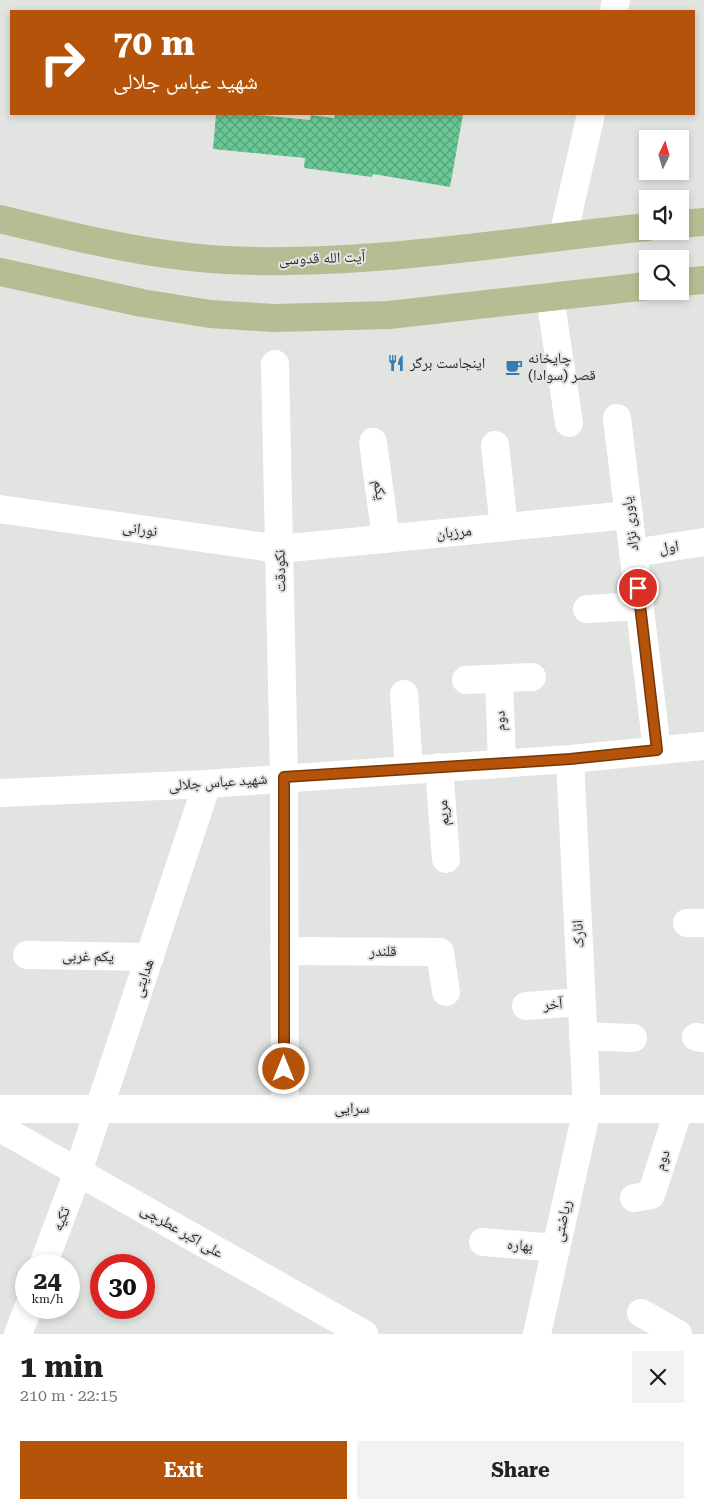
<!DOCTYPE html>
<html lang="en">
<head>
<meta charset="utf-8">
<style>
	:root { --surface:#fff; --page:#f2f2f2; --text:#202124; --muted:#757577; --accent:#b45309 }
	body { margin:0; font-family:"Roboto Serif","Noto Naskh Arabic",serif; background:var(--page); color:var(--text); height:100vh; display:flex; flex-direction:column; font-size:19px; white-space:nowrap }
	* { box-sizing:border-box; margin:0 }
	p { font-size:16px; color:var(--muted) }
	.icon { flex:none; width:28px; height:28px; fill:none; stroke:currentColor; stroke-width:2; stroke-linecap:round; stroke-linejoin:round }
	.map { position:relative; height:1334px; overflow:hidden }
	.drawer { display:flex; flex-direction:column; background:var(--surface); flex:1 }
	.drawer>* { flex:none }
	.top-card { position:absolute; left:10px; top:10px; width:685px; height:105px; border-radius:0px; box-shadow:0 2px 8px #0003; background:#b45309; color:#fff; overflow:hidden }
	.needle { width:32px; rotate:5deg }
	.fabs { position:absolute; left:639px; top:130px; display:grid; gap:10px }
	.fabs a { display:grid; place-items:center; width:50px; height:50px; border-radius:0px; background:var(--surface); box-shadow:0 2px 8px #0003; font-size:25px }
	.speed { position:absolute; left:15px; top:1254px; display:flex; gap:10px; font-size:25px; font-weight:700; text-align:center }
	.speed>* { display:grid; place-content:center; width:65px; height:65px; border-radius:50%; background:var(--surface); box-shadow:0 2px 8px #0003; line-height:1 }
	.speed small { font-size:12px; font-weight:400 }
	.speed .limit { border:8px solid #d22; background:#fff; color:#111 }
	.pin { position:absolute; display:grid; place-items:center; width:42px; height:42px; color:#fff; margin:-21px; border:2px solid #fff; border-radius:50%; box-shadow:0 1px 5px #0007 }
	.me { position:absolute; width:55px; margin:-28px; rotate:0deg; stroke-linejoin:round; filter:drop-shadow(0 0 4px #0008) }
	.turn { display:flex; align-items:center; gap:18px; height:105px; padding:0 20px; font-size:22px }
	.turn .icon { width:65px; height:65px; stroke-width:2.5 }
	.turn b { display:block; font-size:35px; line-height:42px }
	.round { display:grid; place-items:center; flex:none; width:52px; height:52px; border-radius:0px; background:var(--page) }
	.summary { display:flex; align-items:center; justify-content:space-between; height:85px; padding:0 20px }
	h1 { font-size:30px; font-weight:700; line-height:38px }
	.action { display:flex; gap:10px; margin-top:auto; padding:10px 20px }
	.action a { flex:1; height:58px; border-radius:0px; background:var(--accent); color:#fff; font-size:20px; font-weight:700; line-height:58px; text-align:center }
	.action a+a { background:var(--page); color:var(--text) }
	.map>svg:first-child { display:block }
	.building { fill:url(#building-cross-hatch) }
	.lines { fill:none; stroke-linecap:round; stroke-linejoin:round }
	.minor { stroke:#fff; stroke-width:28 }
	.major { stroke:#b7bc92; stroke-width:28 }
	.route-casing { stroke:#753606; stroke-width:12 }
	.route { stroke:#b45309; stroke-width:9 }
	.labels { text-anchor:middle; stroke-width:4; stroke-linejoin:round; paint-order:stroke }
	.street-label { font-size:15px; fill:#2a2c2a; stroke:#e1e4e0 }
	.poi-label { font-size:15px; fill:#2a2c2a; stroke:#e1e4e0; text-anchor:start }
</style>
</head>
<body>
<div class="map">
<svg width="704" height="1334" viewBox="0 0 704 1334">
	<defs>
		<pattern id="building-cross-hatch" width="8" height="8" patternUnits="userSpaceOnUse" patternTransform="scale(1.25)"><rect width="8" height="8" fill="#6ac894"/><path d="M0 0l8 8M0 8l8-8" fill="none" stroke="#57a379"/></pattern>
	</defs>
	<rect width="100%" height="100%" fill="#e1e4e0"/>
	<polygon class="building" points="216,114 248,114 310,120 311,115 334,118 335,114 463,114 450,187 373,174 372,177 304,168 305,158 213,149"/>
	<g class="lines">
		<g class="minor">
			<polyline points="614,11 616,0"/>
			<polyline points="563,236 591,114"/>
			<polyline points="550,297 569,423"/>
			<polyline points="275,364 284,777 285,1108"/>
			<polyline points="617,418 657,750"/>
			<polyline points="373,442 386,539"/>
			<polyline points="495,445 504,527"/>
			<polyline points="0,509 279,549 629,515"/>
			<polyline points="633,553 704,542"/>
			<polyline points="587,609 640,606"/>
			<polyline points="499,679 502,763"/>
			<polyline points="466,680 532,677"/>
			<polyline points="404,694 409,769"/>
			<polyline points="439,767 446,859"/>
			<polyline points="0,793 207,784 570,759 704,746"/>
			<polyline points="687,923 704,923"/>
			<polyline points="284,951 440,952 446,992"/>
			<polyline points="27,955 150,957"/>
			<polyline points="526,1006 581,1002"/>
			<polyline points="583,1036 633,1038"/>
			<polyline points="696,1037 704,1038"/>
			<polyline points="0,1109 704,1109"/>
			<polyline points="0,1128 364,1334"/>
			<polyline points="634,1198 651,1195 679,1109"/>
			<polyline points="483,1242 556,1248"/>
			<polyline points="43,1265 78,1172 207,784"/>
			<polyline points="641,1313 678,1334"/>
			<polyline points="18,1334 28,1308"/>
			<polyline points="537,1334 587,1109 570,759"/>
		</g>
		<g class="major">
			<path d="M0,219C74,237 150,256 226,260C367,267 508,241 648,227"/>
			<polyline points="680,224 704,222"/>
			<polyline points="0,272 142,303 210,314 274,318 389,315 648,286"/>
			<polyline points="680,282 704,280"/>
		</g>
	</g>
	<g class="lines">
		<g class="route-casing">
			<polyline id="route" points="284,1069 284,777 570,759 657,750 638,588"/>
		</g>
		<use href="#route" class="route"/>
	</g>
	<defs>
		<g id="restaurant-bare" transform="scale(1.35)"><path d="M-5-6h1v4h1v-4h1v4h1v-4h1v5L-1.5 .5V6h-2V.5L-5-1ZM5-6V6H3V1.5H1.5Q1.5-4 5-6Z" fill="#377cb2" stroke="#e1e4e0" stroke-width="2.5" paint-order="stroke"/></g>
		<g id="cafe-bare" transform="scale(1.35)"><path d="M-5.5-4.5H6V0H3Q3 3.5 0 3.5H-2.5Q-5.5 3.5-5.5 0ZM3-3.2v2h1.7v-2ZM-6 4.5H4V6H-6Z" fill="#377cb2" stroke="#e1e4e0" stroke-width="2.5" paint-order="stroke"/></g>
	</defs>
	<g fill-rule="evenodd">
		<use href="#restaurant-bare" x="396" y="363"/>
		<use href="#cafe-bare" x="514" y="367"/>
	</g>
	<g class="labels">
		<g class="street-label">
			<text transform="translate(322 258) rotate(-2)" y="5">آیت الله قدوسی</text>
			<text transform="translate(380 490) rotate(82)" y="5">یکم</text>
			<text transform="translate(630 524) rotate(-97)" y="5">یاوری نژاد</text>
			<text transform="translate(140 529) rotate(8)" y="5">نورانی</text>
			<text transform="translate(454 532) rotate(-5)" y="5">مرزبان</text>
			<text transform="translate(669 547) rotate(-8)" y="5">اول</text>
			<text transform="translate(280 571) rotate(-91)" y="5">نکودقت</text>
			<text transform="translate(500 721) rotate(-92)" y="5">دوم</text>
			<text transform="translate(218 782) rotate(-4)" y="5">شهید عباس جلالی</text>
			<text transform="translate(443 813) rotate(-94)" y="5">مریم</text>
			<text transform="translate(578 934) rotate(-93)" y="5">انارک</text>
			<text x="383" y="956">قلندر</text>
			<text transform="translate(88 956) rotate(1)" y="5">یکم غربی</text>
			<text transform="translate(143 978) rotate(-72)" y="5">هدایتی</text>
			<text transform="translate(553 1004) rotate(-4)" y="5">آخر</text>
			<text x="352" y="1113">سرایی</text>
			<text transform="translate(662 1160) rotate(-72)" y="5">دوم</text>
			<text transform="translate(61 1219) rotate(-69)" y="5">تکیه</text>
			<text transform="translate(562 1221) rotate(-78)" y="5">ریاضتی</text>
			<text transform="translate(182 1231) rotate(30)" y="5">علی اکبر عطرچی</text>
			<text transform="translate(520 1245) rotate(5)" y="5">بهاره</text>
		</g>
		<g class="poi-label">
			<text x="528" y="363">چایخانه<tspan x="528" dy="17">قصر (سوادا)</tspan></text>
			<text x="410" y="368">اینجاست برگر</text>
		</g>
	</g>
</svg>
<div class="fabs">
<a><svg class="needle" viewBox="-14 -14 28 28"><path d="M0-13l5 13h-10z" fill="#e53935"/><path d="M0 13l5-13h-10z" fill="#757577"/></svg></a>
<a><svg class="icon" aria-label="sound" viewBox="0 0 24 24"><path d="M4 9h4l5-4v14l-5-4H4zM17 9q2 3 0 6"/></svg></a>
<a><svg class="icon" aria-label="search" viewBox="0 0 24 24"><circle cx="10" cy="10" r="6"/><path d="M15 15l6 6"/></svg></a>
</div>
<div class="speed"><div>24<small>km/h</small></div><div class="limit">30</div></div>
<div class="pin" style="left:638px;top:588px;background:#d93025"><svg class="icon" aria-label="arrive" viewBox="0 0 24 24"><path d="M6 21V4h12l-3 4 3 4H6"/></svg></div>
<svg class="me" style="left:284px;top:1069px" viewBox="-20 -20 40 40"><circle r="17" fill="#b45309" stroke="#fff" stroke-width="3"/><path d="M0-11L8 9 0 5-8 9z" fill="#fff"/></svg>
<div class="top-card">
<div class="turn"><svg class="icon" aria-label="right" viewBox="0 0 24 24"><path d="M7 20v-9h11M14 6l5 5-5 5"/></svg><div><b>70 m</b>شهید عباس جلالی</div></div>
</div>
</div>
<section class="drawer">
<div class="summary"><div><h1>1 min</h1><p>210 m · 22:15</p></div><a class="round"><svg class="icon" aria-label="close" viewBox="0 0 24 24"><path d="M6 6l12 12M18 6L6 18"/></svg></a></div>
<div class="action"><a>Exit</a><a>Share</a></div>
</section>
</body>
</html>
